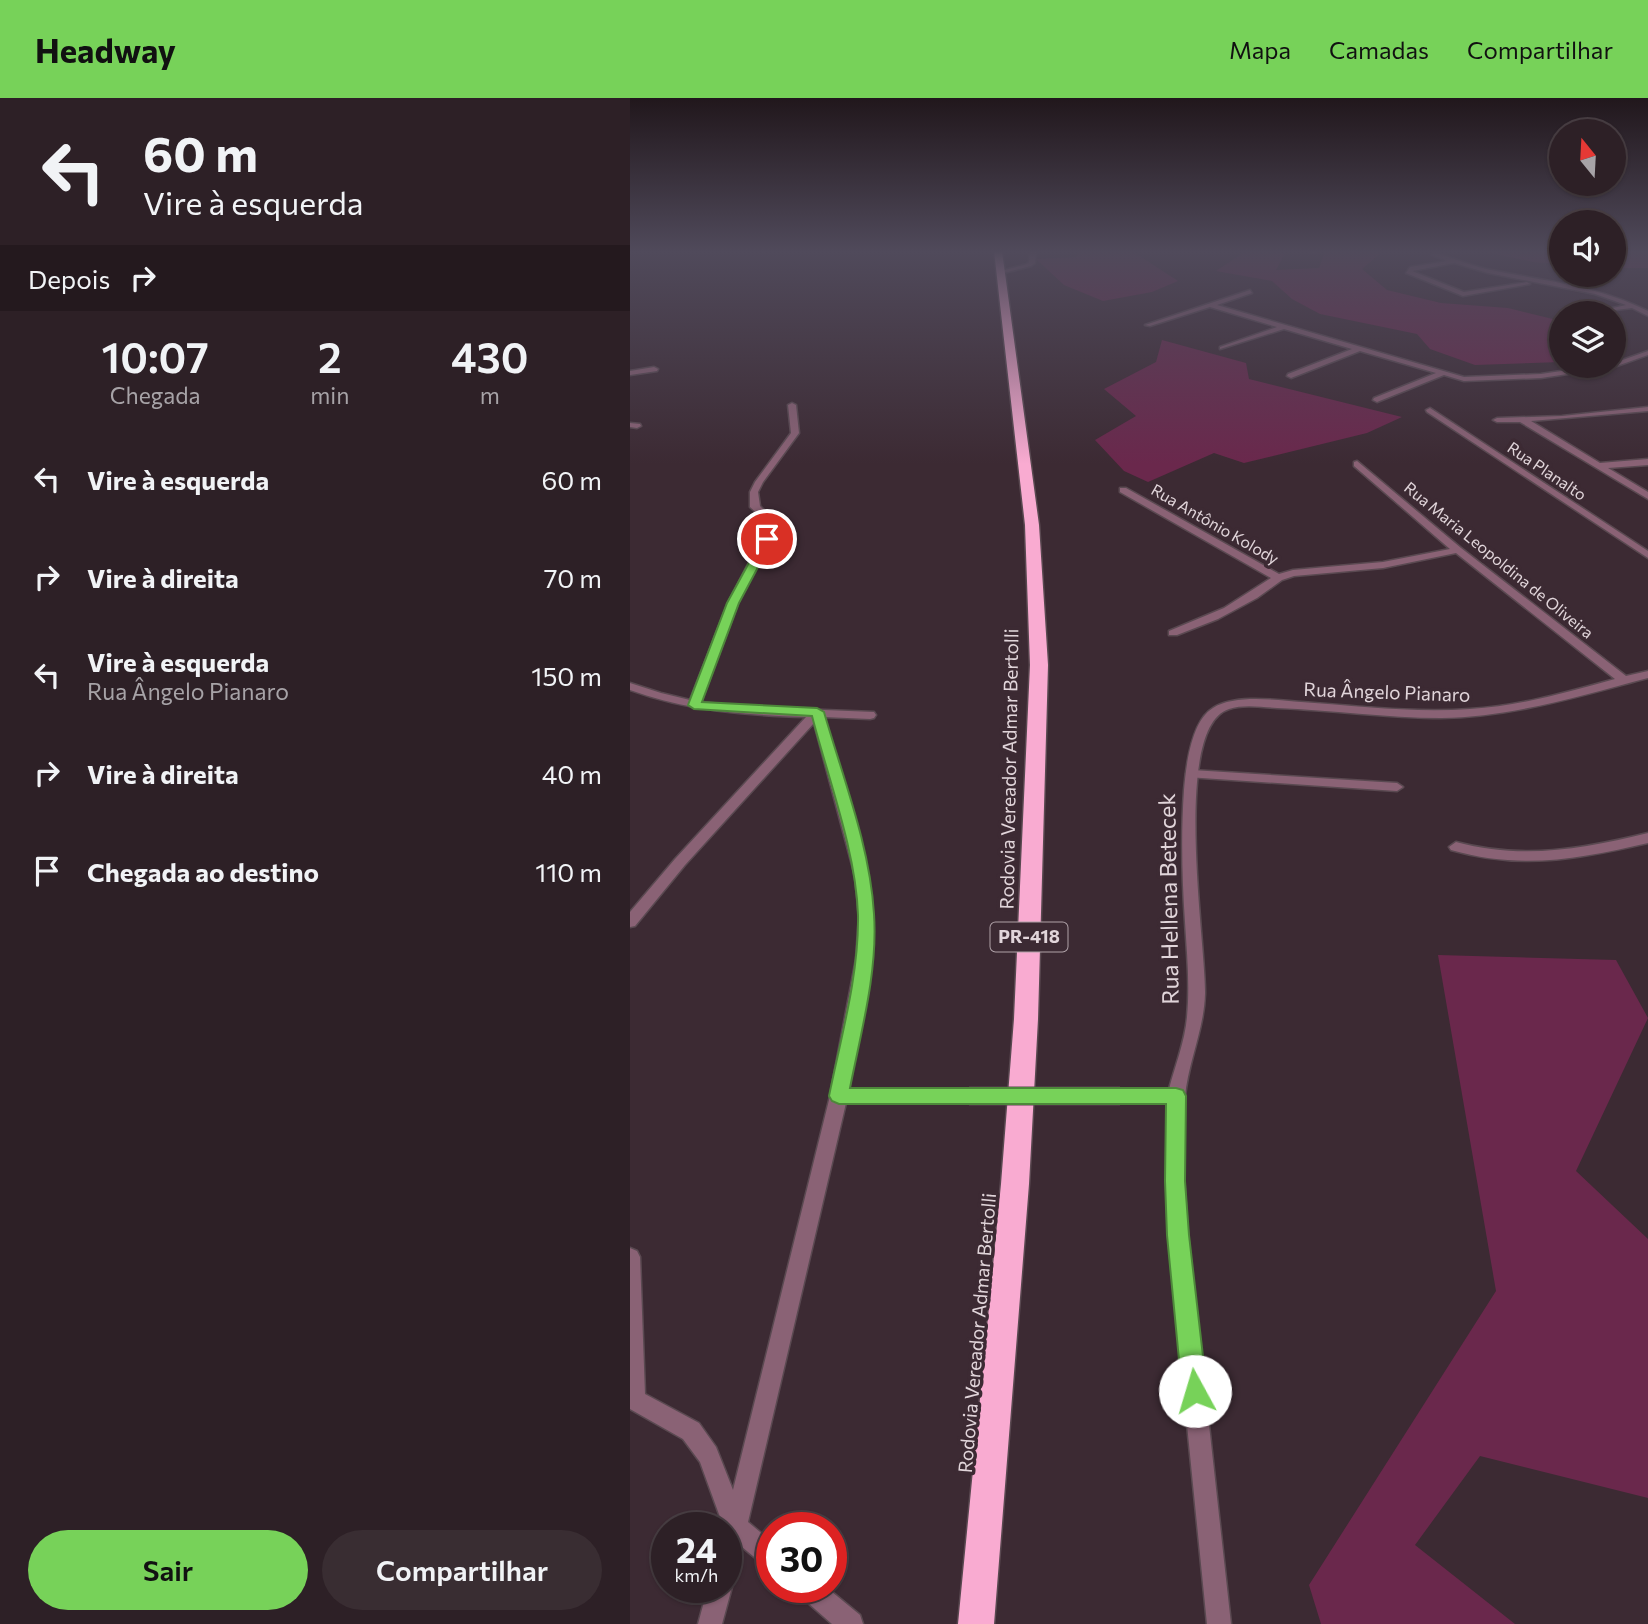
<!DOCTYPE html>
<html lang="pt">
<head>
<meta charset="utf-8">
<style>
	:root { --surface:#2d2026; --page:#392d32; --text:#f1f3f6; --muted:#a7a3a7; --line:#483e43; --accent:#77d259 }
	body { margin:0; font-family:Commissioner,sans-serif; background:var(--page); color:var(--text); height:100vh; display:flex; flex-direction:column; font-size:26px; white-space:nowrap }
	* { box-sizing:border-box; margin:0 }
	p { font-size:23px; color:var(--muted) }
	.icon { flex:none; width:38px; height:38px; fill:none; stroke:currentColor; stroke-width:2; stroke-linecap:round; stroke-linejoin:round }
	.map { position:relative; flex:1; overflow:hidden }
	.panel { display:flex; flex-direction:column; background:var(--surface); width:630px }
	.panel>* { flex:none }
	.guide { background:#2d2026; color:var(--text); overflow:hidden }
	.needle { width:46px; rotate:342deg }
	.buttons { position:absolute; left:919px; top:21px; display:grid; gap:14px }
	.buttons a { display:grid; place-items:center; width:77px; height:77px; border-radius:50%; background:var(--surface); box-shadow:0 2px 5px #0004,0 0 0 2px var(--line); font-size:35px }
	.speed { position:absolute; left:21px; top:1414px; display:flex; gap:14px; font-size:35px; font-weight:700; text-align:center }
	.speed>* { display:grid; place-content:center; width:91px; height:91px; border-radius:50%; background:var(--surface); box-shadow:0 2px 5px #0004,0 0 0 2px var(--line); line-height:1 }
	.speed small { font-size:18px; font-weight:400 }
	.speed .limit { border:10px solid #d22; background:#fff; color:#111 }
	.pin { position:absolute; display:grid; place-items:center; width:60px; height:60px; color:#fff; margin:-30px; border:4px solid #fff; border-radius:50%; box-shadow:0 2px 7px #0007 }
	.me { position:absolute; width:77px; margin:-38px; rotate:354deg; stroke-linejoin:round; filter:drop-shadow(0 0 5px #0008) }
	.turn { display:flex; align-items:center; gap:24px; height:147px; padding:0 28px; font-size:32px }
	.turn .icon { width:91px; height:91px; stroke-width:2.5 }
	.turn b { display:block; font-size:49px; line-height:60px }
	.then { display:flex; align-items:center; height:66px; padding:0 28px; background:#0003; gap:14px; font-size:26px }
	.eta { display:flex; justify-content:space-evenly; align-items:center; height:119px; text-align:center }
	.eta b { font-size:42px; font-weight:600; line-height:49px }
	.button { display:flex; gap:14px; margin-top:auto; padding:14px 28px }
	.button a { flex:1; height:80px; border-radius:42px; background:var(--accent); color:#111; font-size:28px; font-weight:600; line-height:80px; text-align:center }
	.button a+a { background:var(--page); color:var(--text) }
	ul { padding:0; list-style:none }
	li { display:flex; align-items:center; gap:21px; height:98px; padding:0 28px }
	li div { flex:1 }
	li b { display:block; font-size:26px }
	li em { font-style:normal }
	header { display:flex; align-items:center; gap:42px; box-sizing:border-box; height:98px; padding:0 35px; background:var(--accent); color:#111 }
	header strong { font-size:33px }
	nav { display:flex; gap:38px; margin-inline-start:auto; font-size:24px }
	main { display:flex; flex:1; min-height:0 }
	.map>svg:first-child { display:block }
	.green { fill:#6a284c }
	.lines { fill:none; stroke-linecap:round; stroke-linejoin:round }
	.lane-casing { stroke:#5a4951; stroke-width:3 }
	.street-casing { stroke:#5a4951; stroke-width:3 }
	.highway-casing { stroke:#5a4951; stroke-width:3 }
	.lane { fill:#8a6275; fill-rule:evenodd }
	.street { fill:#8a6275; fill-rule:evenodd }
	.highway { fill:#f9abd1; fill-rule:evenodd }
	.street-bridge-casing { stroke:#5a4951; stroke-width:19; stroke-linecap:butt }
	.street-bridge { stroke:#8a6275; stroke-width:17 }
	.route { fill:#77d259; stroke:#4d883a; stroke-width:2 }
	.labels { text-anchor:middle; stroke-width:7; stroke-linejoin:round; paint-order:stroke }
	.far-street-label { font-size:16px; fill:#e1d5da; stroke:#3c2a33 }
	.shield { fill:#3c2a33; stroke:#b0a2a8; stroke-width:2 }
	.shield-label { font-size:18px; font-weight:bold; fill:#e1d5da }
	.street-label { font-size:19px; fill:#e1d5da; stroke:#3c2a33 }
	.near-street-label { font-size:23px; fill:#e1d5da; stroke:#3c2a33 }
</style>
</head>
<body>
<header>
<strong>Headway</strong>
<nav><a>Mapa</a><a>Camadas</a><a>Compartilhar</a></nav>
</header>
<main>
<section class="panel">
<div class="guide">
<div class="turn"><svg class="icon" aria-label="left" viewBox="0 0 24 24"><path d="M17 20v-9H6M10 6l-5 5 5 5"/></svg><div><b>60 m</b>Vire à esquerda</div></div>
<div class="then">Depois<svg class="icon" aria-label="right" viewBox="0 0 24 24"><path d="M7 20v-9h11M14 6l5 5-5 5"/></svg></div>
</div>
<div class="eta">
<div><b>10:07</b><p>Chegada</p></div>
<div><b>2</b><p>min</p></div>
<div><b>430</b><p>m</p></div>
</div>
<ul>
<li><svg class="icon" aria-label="left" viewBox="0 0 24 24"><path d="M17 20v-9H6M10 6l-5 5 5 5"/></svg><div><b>Vire à esquerda</b></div><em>60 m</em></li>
<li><svg class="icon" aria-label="right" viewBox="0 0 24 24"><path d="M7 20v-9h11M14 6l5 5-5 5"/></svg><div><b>Vire à direita</b></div><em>70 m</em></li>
<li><svg class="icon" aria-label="left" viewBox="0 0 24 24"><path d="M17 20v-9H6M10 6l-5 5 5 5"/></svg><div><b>Vire à esquerda</b><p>Rua Ângelo Pianaro</p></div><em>150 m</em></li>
<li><svg class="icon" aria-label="right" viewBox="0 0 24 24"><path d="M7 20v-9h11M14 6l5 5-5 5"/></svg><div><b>Vire à direita</b></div><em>40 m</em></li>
<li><svg class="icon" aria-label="arrive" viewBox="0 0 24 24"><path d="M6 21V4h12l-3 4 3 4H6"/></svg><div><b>Chegada ao destino</b></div><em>110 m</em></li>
</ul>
<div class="button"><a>Sair</a><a>Compartilhar</a></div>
</section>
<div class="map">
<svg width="1018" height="1526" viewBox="0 0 1018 1526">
	<rect width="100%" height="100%" fill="#3c2a33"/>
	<g class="green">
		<polygon points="452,153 502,153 548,183 522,194 473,203 434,187 406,161 446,159"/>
		<polygon points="616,153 655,155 646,172 689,170 695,153 753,153 732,171 757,192 811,205 878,210 931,223 931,264 845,267 800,251 787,236 690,216 662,201 642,183 586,173"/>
		<polygon points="851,153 931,153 931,166 903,164"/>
		<rect x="984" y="153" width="34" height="17"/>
		<polygon points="532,242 616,265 619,281 772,319 737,335 614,365 584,355 518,384 494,373 465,342 506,318 474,291 526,264"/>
		<polygon points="808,857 986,862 1018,920 946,1073 1018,1141 1018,1400 850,1358 785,1447 885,1526 691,1526 679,1487 866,1193"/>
	</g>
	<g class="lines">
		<g class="lane-casing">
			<g id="lane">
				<polygon points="400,153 406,153 405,165 401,168 370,176 367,174 397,166 399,164"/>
				<polygon points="562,672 767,685 773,689 767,693 557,679 556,676"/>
			</g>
		</g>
		<g class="street-casing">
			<g id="street">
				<polygon points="680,153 688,153 685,155"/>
				<path d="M804,154C823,160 841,168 861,172C915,183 968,188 1018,213V218L1002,210L961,215L996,207L965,196L858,175L824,165L782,173L834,194L897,184L900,186L833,198L776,175L780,169L817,163L802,157Z"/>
				<polygon points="620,192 622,195 587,207 834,279 911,276 965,268 984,268 984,265 1018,253 1018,257 984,269 911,280 834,283 814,277 747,304 743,302 744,300 806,275 730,253 661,280 657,278 658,276 722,251 654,231 590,251 590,249 647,229 580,209 520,228 515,227"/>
				<polygon points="24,269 28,271 27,273 0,277 0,273"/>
				<path d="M162,305L166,307L169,335L133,384L128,394L130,408L142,420L146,432L108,505L71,604L117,609L244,614L246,617L244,620L240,621L194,619C212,682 238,751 243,816C247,870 228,937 219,991H339L345,993L348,998L345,1003L339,1005H216L118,1424L142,1444V1471L134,1467L112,1449L104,1476L96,1480L102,1489L92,1526H68L78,1489H96V1430H94L70,1364L53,1341L0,1311V1150L7,1153L10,1159L15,1296L69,1325L86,1349L103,1392L200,998L226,861L229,819L225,778L184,625L55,767L5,828L0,829V814L45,761L176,619C116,617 57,613 0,592V585L31,595L60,602L98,505L136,432L133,421L120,409V394L125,384L161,335L158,307Z"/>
				<polygon points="1018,309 1018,313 901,323 970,365 1018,361 1018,367 978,370 1018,394 1018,401 890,324 867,324 863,322 867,320 932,318"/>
				<polygon points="800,310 1018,453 1018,460 797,314 796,312"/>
				<polygon points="0,325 10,326 11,328 7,330 0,329"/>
				<path d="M727,363L831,450L996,578L1018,573V580C950,598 882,619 811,620C756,620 702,612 647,610C633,609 613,606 599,611C541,629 576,846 575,896C574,932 558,964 555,999C550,1045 555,1092 558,1137L601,1526H577L538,1137L536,1083L537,1005H490L484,1003L481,998L484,993L490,991H539C545,968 555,943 557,919C560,887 557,856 555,824C552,780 551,736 554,692C556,668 561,623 583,610C604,596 647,602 671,604C728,608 784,615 840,611C890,608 938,594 985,581L826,455L753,470L664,478L652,482L627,500L588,521L547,537H539V533L594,510L641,480L490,394V390H496L649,476L663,472L753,464L820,451L724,368V364Z"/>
				<path d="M1018,735V745C949,761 891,772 821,752L819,749L826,744C893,762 952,751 1018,735Z"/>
				<polygon points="165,1489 196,1489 230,1517 233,1526 202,1526 169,1497"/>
			</g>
		</g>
		<g class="highway-casing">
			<polygon id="highway" points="364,153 372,153 409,427 418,567 408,921 399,1086 364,1526 328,1526 371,1086 384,921 400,567 395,427"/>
		</g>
		<use href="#lane" class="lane"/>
		<use href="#street" class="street"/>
		<use href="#highway" class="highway"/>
		<g class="street-bridge-casing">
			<polyline id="street-bridge" points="339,998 490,998"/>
		</g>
		<use href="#street-bridge" class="street-bridge"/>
	</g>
	<linearGradient id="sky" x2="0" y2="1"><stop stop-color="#21171c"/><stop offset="0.42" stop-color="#504a5b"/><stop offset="1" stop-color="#504a5b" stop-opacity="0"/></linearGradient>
	<rect width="1018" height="366" fill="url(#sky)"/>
	<path class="route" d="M133,439L143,441L109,505L72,604L187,610L194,614C213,680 240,748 244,816C248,873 231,934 220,990H546L553,992L556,998L555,1083L559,1137L577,1293L573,1301L565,1305L556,1301L552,1293L537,1137L535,1083L536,1006H209L202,1003L199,998C211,939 229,877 228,817C226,754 198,680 182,618L64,611L58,607L97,505Z"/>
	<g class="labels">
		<g class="far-street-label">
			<text transform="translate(917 373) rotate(34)" y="6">Rua Planalto</text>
			<text transform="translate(585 426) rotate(30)" y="6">Rua Antônio Kolody</text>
			<text transform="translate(869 462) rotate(39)" y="6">Rua Maria Leopoldina de Oliveira</text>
		</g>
		<rect class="shield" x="360.5" y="824.5" width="77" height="29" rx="5"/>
		<g class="shield-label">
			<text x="399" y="845">PR-418</text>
		</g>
		<g class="street-label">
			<text transform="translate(757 594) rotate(2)" y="7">Rua Ângelo Pianaro</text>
			<text transform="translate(379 671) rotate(-89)" y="7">Rodovia Vereador Admar Bertolli</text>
			<text transform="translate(347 1235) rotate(-85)" y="7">Rodovia Vereador Admar Bertolli</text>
		</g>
		<g class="near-street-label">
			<text transform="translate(539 801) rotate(-91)" y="8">Rua Hellena Betecek</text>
		</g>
	</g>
</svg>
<div class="buttons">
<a><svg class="needle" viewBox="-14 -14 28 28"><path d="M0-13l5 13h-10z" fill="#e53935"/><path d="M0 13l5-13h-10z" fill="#a7a3a7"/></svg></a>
<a><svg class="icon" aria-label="sound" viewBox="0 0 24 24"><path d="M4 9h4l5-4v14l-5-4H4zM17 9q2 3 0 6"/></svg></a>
<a><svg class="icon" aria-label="layers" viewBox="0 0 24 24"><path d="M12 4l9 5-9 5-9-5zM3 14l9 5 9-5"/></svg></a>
</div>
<div class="speed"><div>24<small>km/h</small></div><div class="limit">30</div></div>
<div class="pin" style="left:137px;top:441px;background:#d93025"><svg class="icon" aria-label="arrive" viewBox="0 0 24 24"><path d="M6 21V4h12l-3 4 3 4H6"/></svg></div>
<svg class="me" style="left:565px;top:1293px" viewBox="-20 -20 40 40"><circle r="19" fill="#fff"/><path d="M0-13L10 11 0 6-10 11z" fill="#77d259"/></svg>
</div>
</main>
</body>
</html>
